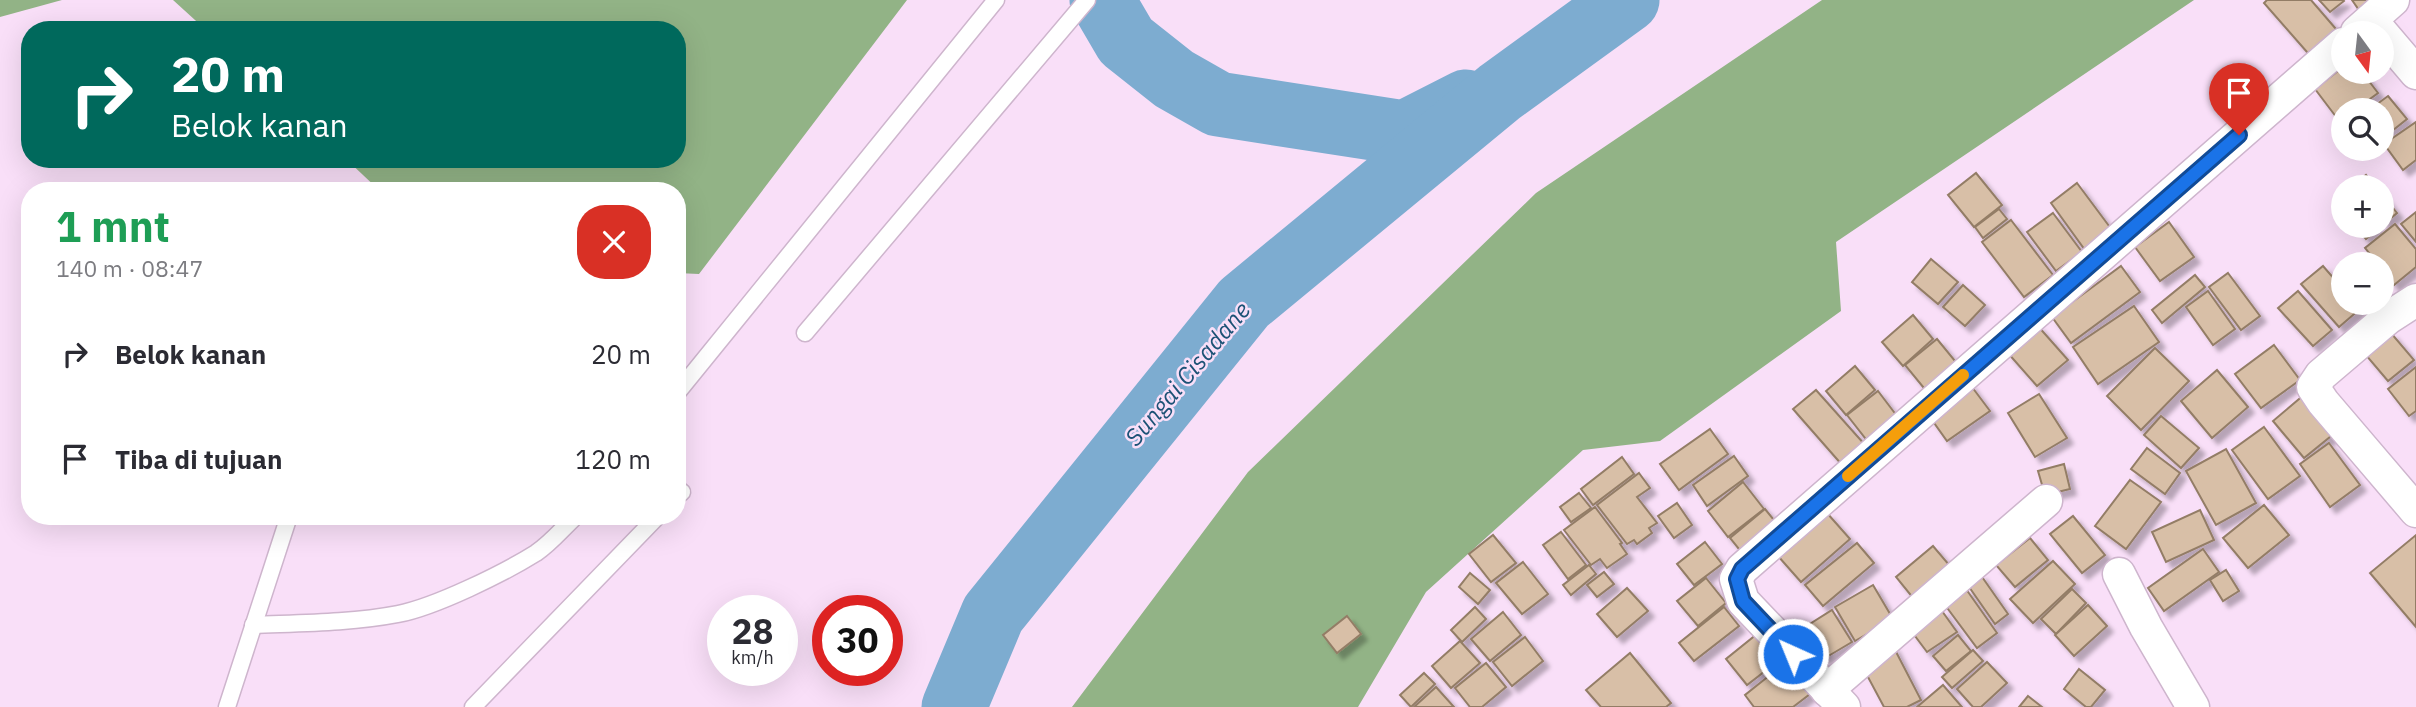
<!DOCTYPE html>
<html lang="id">
<head>
<meta charset="utf-8">
<style>
	:root { --surface:#fff; --page:#f7f7f7; --text:#2b2b33; --muted:#7c7c81 }
	body { margin:0; font-family:"IBM Plex Sans",sans-serif; background:var(--page); color:var(--text); height:100vh; display:flex; flex-direction:column; font-size:26px; white-space:nowrap }
	* { box-sizing:border-box; margin:0 }
	p { font-size:23px; color:var(--muted) }
	.icon { flex:none; width:38px; height:38px; fill:none; stroke:currentColor; stroke-width:2; stroke-linecap:round; stroke-linejoin:round }
	.map { position:relative; flex:1; overflow:hidden }
	.panel { position:absolute; left:21px; top:182px; width:665px; height:343px; display:flex; flex-direction:column; background:var(--surface); border-radius:28px; box-shadow:0 7px 28px #0002 }
	.panel>* { flex:none }
	.hud { position:absolute; left:21px; top:21px; width:665px; height:147px; border-radius:28px; box-shadow:0 7px 28px #0002; background:#00695c; color:#fff; overflow:hidden }
	.needle { width:46px; rotate:165deg }
	.buttons { position:absolute; left:2331px; top:21px; display:grid; gap:14px }
	.buttons a { display:grid; place-items:center; width:63px; height:63px; border-radius:50%; background:var(--surface); box-shadow:0 7px 28px #0002; font-size:35px }
	.speed { position:absolute; left:707px; top:595px; display:flex; gap:14px; font-size:35px; font-weight:700; text-align:center }
	.speed>* { display:grid; place-content:center; width:91px; height:91px; border-radius:50%; background:var(--surface); box-shadow:0 7px 28px #0002; line-height:1 }
	.speed small { font-size:18px; font-weight:400 }
	.speed .limit { border:10px solid #d22; background:#fff; color:#111 }
	.pin { position:absolute; display:grid; place-items:center; width:60px; height:60px; color:#fff; margin:-72px -30px; border-radius:50% 50% 50% 0; rotate:-45deg; box-shadow:0 0 7px #0007 }
	.pin .icon { rotate:45deg }
	.me { position:absolute; width:77px; margin:-38px; rotate:316deg; stroke-linejoin:round; filter:drop-shadow(0 0 5px #0008) }
	.turn { display:flex; align-items:center; gap:24px; height:147px; padding:0 35px; font-size:32px }
	.turn .icon { width:91px; height:91px; stroke-width:2.5 }
	.turn b { display:block; font-size:49px; line-height:60px }
	.round { display:grid; place-items:center; flex:none; width:74px; height:74px; border-radius:28px; background:var(--page) }
	.overview { display:flex; align-items:center; justify-content:space-between; height:119px; padding:0 35px }
	h1 { font-size:42px; font-weight:700; line-height:52px; color:#1e9e55 }
	ul { padding:0; list-style:none }
	li { display:flex; align-items:center; gap:21px; height:105px; padding:0 35px }
	li div { flex:1 }
	li b { display:block; font-size:26px }
	li em { font-style:normal }
	.map>svg:first-child { display:block }
	.forest { fill:#92b386 }
	.lines { fill:none; stroke-linecap:round; stroke-linejoin:round }
	.river { stroke:#7dacd0; stroke-width:65 }
	.building { fill:#d8bfa7; stroke:#937d66; stroke-width:2; filter:url(#shadow) }
	.lane-casing { stroke:#ceb5cd; stroke-width:19 }
	.street-casing { stroke:#ceb5cd; stroke-width:35 }
	.lane { stroke:#fff; stroke-width:16 }
	.street { stroke:#fff; stroke-width:32 }
	.route-casing { stroke:#114b97; stroke-width:18 }
	.route { stroke:#1a73e8; stroke-width:12 }
	.slow { stroke:#f59e0b; stroke-width:12 }
	.labels { text-anchor:middle; stroke-width:5; stroke-linejoin:round; paint-order:stroke }
	.water-label { font-size:24px; font-style:italic; fill:#1c5276; stroke:#f9dff8 }
</style>
</head>
<body>
<div class="map">
<svg width="2416" height="707" viewBox="0 0 2416 707">
	<defs>
		<filter id="shadow"><feDropShadow dx="6" dy="6" stdDeviation="2" flood-color="#0004"/></filter>
	</defs>
	<rect width="100%" height="100%" fill="#f9dff8"/>
	<g class="forest">
		<polygon points="0,0 62,0 0,17"/>
		<polygon points="173,0 907,0 699,274 677,273 677,191 380,191 346,159 677,159 677,30 206,30"/>
		<polygon points="1822,0 2194,0 1836,242 1841,311 1660,441 1583,450 1426,592 1358,707 1072,707 1248,472 1536,193"/>
	</g>
	<g class="lines">
		<g class="river">
			<polyline points="1102,0 1126,41 1174,79 1218,104 1405,133 1466,102"/>
			<polyline points="954,707 993,614 1244,303 1500,92 1627,0"/>
		</g>
	</g>
	<g class="building">
		<polygon points="2267,0 2311,0 2342,36 2314,60 2264,3"/>
		<polygon points="2319,0 2343,0 2344,1 2330,12"/>
		<polygon points="2352,0 2378,0 2361,13"/>
		<polygon points="2343,67 2343,72 2362,72 2378,93 2355,110 2343,110 2343,120 2340,122 2315,89"/>
		<polygon points="2388,96 2407,119 2382,139 2382,110 2369,110"/>
		<polygon points="2416,122 2416,160 2403,170 2384,144"/>
		<polygon points="1976,173 2002,205 1974,227 1948,195"/>
		<polygon points="2366,175 2376,187 2351,187"/>
		<polygon points="2077,183 2112,230 2085,250 2051,203"/>
		<polygon points="2343,193 2343,212 2334,201"/>
		<polygon points="2382,194 2397,213 2366,239 2355,226 2382,226"/>
		<polygon points="1999,209 2007,219 1983,238 1975,227"/>
		<polygon points="2416,212 2416,242 2401,224"/>
		<polygon points="2053,213 2082,252 2056,271 2027,232"/>
		<polygon points="2011,220 2053,275 2024,297 1982,242"/>
		<polygon points="2169,222 2194,257 2160,281 2135,247"/>
		<polygon points="2395,224 2416,249 2416,267 2394,285 2382,269 2382,264 2378,264 2365,248"/>
		<polygon points="2363,255 2371,264 2351,264"/>
		<polygon points="1931,259 1958,282 1938,304 1912,282"/>
		<polygon points="2121,266 2140,292 2071,343 2052,317"/>
		<polygon points="2323,266 2343,289 2343,303 2355,303 2360,309 2339,327 2301,284"/>
		<polygon points="2228,273 2260,316 2241,330 2209,287"/>
		<polygon points="2195,275 2205,287 2162,323 2152,310"/>
		<polygon points="1963,285 1985,305 1965,326 1943,307"/>
		<polygon points="2208,291 2235,329 2213,345 2186,307"/>
		<polygon points="2298,291 2332,330 2313,346 2278,308"/>
		<polygon points="2134,306 2159,342 2098,384 2073,347"/>
		<polygon points="1913,315 1933,339 1903,366 1882,342"/>
		<polygon points="2037,325 2068,360 2037,386 2007,352"/>
		<polygon points="2391,333 2414,360 2388,381 2365,354"/>
		<polygon points="1937,339 1960,367 1928,393 1905,365"/>
		<polygon points="2274,345 2300,380 2261,408 2235,374"/>
		<polygon points="2155,348 2189,381 2141,430 2107,396"/>
		<polygon points="1855,366 1875,390 1846,415 1826,391"/>
		<polygon points="2416,367 2416,411 2409,416 2388,389"/>
		<polygon points="2217,370 2248,407 2212,438 2181,401"/>
		<polygon points="1969,383 1990,411 1947,441 1927,413"/>
		<polygon points="1816,390 1866,446 1843,466 1793,409"/>
		<polygon points="1878,391 1900,420 1869,443 1847,415"/>
		<polygon points="2039,394 2067,438 2035,457 2008,413"/>
		<polygon points="2305,394 2336,432 2304,458 2273,421"/>
		<polygon points="2161,416 2199,448 2181,468 2144,435"/>
		<polygon points="2264,427 2300,476 2268,499 2232,450"/>
		<polygon points="1710,429 1728,454 1679,490 1660,464"/>
		<polygon points="2329,443 2360,485 2330,507 2300,464"/>
		<polygon points="2147,448 2180,473 2165,494 2131,469"/>
		<polygon points="2226,449 2256,503 2216,525 2186,471"/>
		<polygon points="1734,456 1748,476 1707,506 1693,485"/>
		<polygon points="1622,457 1634,474 1593,505 1581,489"/>
		<polygon points="2064,464 2070,489 2045,495 2038,471"/>
		<polygon points="1639,473 1650,488 1637,497 1657,523 1649,528 1652,533 1637,544 1634,540 1627,544 1597,505"/>
		<polygon points="2130,480 2161,502 2126,549 2095,526"/>
		<polygon points="1743,482 1764,509 1728,537 1708,511"/>
		<polygon points="1579,493 1591,508 1571,522 1560,507"/>
		<polygon points="1677,503 1692,525 1674,538 1658,516"/>
		<polygon points="2264,505 2289,535 2248,568 2223,538"/>
		<polygon points="1595,507 1622,543 1620,544 1627,554 1607,568 1600,559 1591,565 1564,530"/>
		<polygon points="1765,509 1782,530 1747,559 1730,538"/>
		<polygon points="2200,510 2214,540 2166,562 2152,532"/>
		<polygon points="1827,513 1850,539 1801,582 1778,556"/>
		<polygon points="2073,516 2105,555 2082,573 2050,534"/>
		<polygon points="1561,532 1586,565 1568,579 1543,545"/>
		<polygon points="1493,535 1516,563 1491,582 1469,554"/>
		<polygon points="2416,535 2416,627 2370,573"/>
		<polygon points="2030,538 2048,560 2015,587 1996,565"/>
		<polygon points="1705,542 1722,564 1694,585 1677,564"/>
		<polygon points="1857,543 1874,563 1823,606 1805,585"/>
		<polygon points="1933,546 1956,573 1918,604 1896,577"/>
		<polygon points="2203,549 2219,572 2164,611 2148,588"/>
		<polygon points="2053,561 2075,584 2033,623 2010,599"/>
		<polygon points="1523,562 1548,594 1522,614 1496,583"/>
		<polygon points="1589,565 1596,574 1571,595 1563,585"/>
		<polygon points="2226,570 2239,591 2223,601 2210,580"/>
		<polygon points="1604,572 1614,584 1597,597 1587,585"/>
		<polygon points="1470,573 1490,590 1478,604 1459,587"/>
		<polygon points="1980,574 2008,614 1995,624 1967,584"/>
		<polygon points="1706,578 1726,603 1698,626 1677,601"/>
		<polygon points="1873,585 1893,619 1855,641 1835,607"/>
		<polygon points="1627,588 1648,611 1617,637 1597,614"/>
		<polygon points="1966,589 1997,633 1977,648 1945,605"/>
		<polygon points="2072,589 2086,603 2056,634 2041,619"/>
		<polygon points="2088,605 2107,626 2074,656 2055,635"/>
		<polygon points="1475,607 1486,619 1462,642 1451,630"/>
		<polygon points="1724,607 1739,626 1694,661 1679,643"/>
		<polygon points="1832,610 1852,642 1825,658 1805,627"/>
		<polygon points="1942,611 1957,632 1927,652 1912,632"/>
		<polygon points="1503,612 1521,635 1490,661 1471,639"/>
		<polygon points="1347,616 1361,634 1337,653 1323,635"/>
		<polygon points="1757,634 1778,661 1747,685 1726,659"/>
		<polygon points="1958,635 1971,651 1946,671 1933,656"/>
		<polygon points="1525,637 1543,661 1512,686 1493,662"/>
		<polygon points="1460,641 1480,663 1451,688 1432,666"/>
		<polygon points="1893,646 1921,700 1907,707 1884,707 1861,664"/>
		<polygon points="1973,650 1983,661 1952,688 1942,677"/>
		<polygon points="1630,653 1671,703 1666,707 1601,707 1586,690"/>
		<polygon points="1987,662 2007,683 1981,707 1973,707 1957,689"/>
		<polygon points="1486,663 1506,687 1482,707 1470,707 1455,688"/>
		<polygon points="1785,663 1810,694 1793,707 1754,707 1745,695"/>
		<polygon points="2079,669 2105,690 2091,707 2086,707 2064,689"/>
		<polygon points="1424,673 1435,684 1411,707 1400,695"/>
		<polygon points="1943,685 1962,707 1917,707"/>
		<polygon points="1436,687 1454,707 1414,707"/>
		<polygon points="2028,696 2042,707 2019,707"/>
	</g>
	<g class="lines">
		<g class="lane-casing">
			<g id="lane">
				<polyline points="805,333 1087,0"/>
				<polyline points="677,393 996,0"/>
				<polyline points="677,496 682,492"/>
				<path d="M253,625C301,623 351,623 398,614C435,607 504,573 536,553C551,543 563,528 576,516"/>
				<polyline points="227,707 289,516"/>
				<polyline points="473,707 658,516"/>
			</g>
		</g>
		<g class="street-casing">
			<g id="street">
				<polyline points="2371,20 2416,73"/>
				<polyline points="2357,32 2393,0"/>
				<polyline points="2416,300 2388,318 2321,375 2313,387 2323,402 2416,511"/>
				<polyline points="2119,574 2146,627 2193,707"/>
				<polyline points="1827,690 2046,501"/>
				<polyline points="1844,707 1743,601 1736,579 1742,569 2343,44"/>
			</g>
		</g>
		<use href="#lane" class="lane"/>
		<use href="#street" class="street"/>
	</g>
	<g class="lines">
		<g class="route-casing">
			<polyline id="route" points="1793,654 1743,601 1737,579 1742,569 2239,135"/>
		</g>
		<use href="#route" class="route"/>
		<polyline class="slow" points="1848,476 1963,375"/>
	</g>
	<g class="labels">
		<g class="water-label">
			<text transform="translate(1188 374) rotate(-50)" y="8">Sungai Cisadane</text>
		</g>
	</g>
</svg>
<div class="buttons">
<a><svg class="needle" viewBox="-14 -14 28 28"><path d="M0-13l5 13h-10z" fill="#e53935"/><path d="M0 13l5-13h-10z" fill="#7c7c81"/></svg></a>
<a><svg class="icon" aria-label="search" viewBox="0 0 24 24"><circle cx="10" cy="10" r="6"/><path d="M15 15l6 6"/></svg></a>
<a>+</a>
<a>−</a>
</div>
<div class="speed"><div>28<small>km/h</small></div><div class="limit">30</div></div>
<div class="pin" style="left:2239px;top:135px;background:#d93025"><svg class="icon" aria-label="arrive" viewBox="0 0 24 24"><path d="M6 21V4h12l-3 4 3 4H6"/></svg></div>
<svg class="me" style="left:1793px;top:654px" viewBox="-20 -20 40 40"><circle r="17" fill="#1a73e8" stroke="#fff" stroke-width="3"/><path d="M0-11L8 9 0 5-8 9z" fill="#fff"/></svg>
<div class="hud">
<div class="turn"><svg class="icon" aria-label="right" viewBox="0 0 24 24"><path d="M7 20v-9h11M14 6l5 5-5 5"/></svg><div><b>20 m</b>Belok kanan</div></div>
</div>
<section class="panel">
<div class="overview"><div><h1>1 mnt</h1><p>140 m · 08:47</p></div><a class="round" style="background:#d93025;color:#fff"><svg class="icon" aria-label="close" viewBox="0 0 24 24"><path d="M6 6l12 12M18 6L6 18"/></svg></a></div>
<ul>
<li><svg class="icon" aria-label="right" viewBox="0 0 24 24"><path d="M7 20v-9h11M14 6l5 5-5 5"/></svg><div><b>Belok kanan</b></div><em>20 m</em></li>
<li><svg class="icon" aria-label="arrive" viewBox="0 0 24 24"><path d="M6 21V4h12l-3 4 3 4H6"/></svg><div><b>Tiba di tujuan</b></div><em>120 m</em></li>
</ul>
</section>
</div>
</body>
</html>
